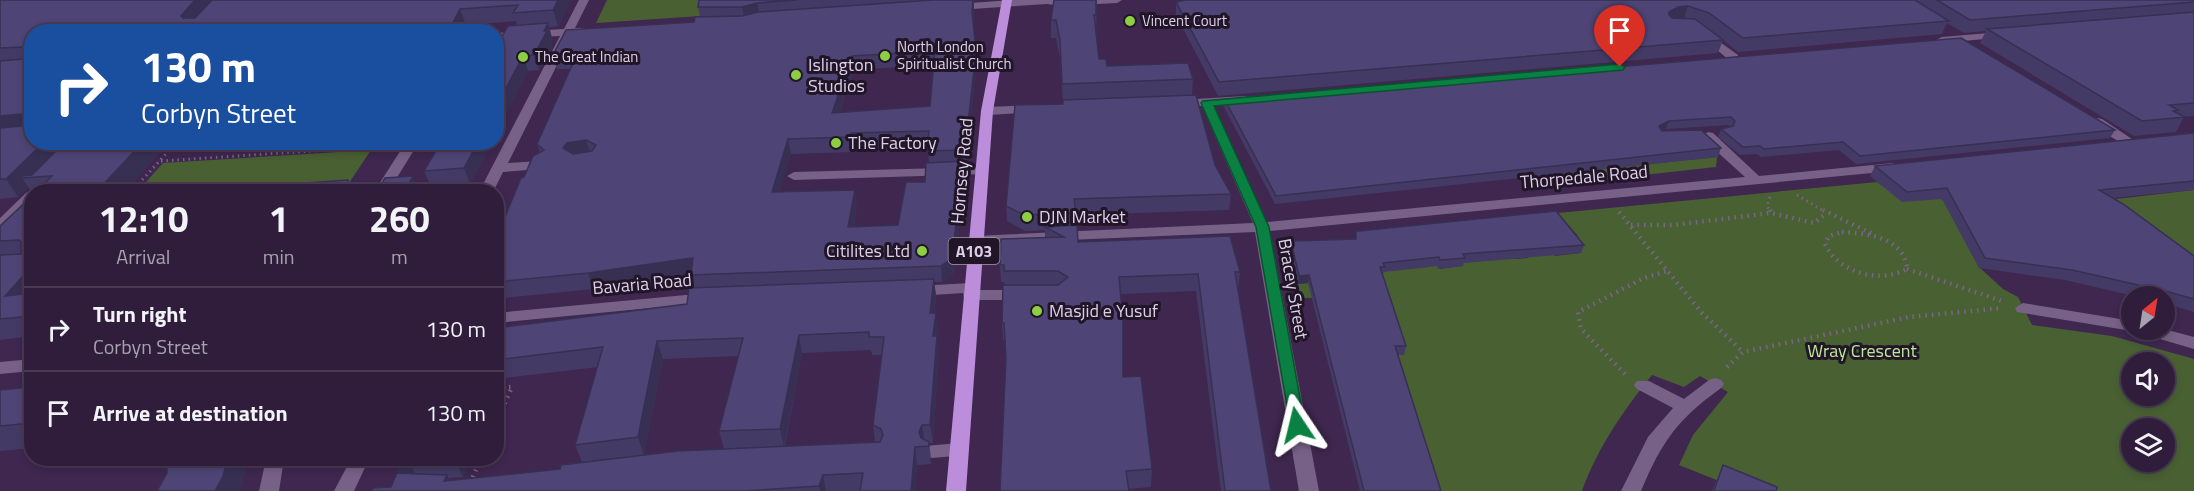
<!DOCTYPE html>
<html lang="en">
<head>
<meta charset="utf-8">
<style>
	:root { --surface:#2f1d3b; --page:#3b2a46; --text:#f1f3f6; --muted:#a7a2af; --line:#4a3b55 }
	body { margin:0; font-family:"Titillium Web",sans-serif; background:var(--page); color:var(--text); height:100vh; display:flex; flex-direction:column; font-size:22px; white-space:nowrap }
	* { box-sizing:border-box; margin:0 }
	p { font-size:20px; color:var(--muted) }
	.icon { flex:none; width:33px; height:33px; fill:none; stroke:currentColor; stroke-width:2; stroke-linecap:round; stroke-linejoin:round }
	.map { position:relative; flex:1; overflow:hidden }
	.panel { position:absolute; left:24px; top:184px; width:480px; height:282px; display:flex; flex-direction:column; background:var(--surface); border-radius:24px; box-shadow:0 3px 9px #0003,0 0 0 2px var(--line) }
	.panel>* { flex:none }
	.hud { position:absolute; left:24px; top:24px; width:480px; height:126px; border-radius:24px; box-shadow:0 3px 9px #0003,0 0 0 2px var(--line); background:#1a4fa0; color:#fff; overflow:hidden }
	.needle { width:39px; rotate:30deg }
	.fabs { position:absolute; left:2121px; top:286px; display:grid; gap:12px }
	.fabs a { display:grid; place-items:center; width:54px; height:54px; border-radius:50%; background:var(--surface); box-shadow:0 3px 9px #0003,0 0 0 2px var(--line); font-size:30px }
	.pin { position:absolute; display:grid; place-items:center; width:51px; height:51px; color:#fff; margin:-62px -26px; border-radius:50% 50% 50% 0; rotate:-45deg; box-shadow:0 0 6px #0007 }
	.pin .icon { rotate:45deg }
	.me { position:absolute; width:66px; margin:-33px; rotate:350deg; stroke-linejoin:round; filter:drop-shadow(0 0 4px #0008) }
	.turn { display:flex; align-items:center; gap:21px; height:126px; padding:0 18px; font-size:27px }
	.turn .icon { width:78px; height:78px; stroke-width:2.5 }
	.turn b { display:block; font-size:42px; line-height:51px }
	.eta { display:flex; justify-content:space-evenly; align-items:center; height:102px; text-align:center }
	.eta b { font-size:36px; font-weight:700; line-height:42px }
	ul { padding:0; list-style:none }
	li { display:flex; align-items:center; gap:18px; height:84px; padding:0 18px; border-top:2px solid var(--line) }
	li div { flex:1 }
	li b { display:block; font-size:22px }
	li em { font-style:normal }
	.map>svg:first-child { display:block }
	.green { fill:#496033; fill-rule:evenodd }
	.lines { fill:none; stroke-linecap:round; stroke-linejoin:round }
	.path-far1 { stroke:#796587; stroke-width:3; stroke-dasharray:1.5 4; stroke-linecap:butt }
	.path { stroke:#796587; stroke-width:4.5; stroke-dasharray:1.5 5; stroke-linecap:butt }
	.minor { fill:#786187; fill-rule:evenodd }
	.major { fill:#bb8ddb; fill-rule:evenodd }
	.wall { fill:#433b65; fill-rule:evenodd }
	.shaded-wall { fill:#373053 }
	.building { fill:#4e4576; stroke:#373053; stroke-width:1.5; fill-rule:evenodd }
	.route { fill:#0b8043; stroke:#07532c; stroke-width:1.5 }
	.poi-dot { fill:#8ece43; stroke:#201627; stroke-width:2 }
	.labels { text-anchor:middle; stroke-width:6; stroke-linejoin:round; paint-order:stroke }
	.far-poi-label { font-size:15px; fill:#ded0e9; stroke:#201627; text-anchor:start }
	.shield { fill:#201627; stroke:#a598af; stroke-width:1.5 }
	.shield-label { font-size:16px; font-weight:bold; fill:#ded0e9 }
	.poi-label { font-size:18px; fill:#ded0e9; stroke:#201627; text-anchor:start }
	.street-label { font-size:18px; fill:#ded0e9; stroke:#201627 }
	.park-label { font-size:18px; fill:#bfe899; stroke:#201627 }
</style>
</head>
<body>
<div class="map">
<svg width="2194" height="491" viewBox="0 0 2194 491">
	<rect width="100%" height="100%" fill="#3f274f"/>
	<g class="green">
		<polygon points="607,0 705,0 701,16 596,23"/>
		<polygon points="371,150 343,192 137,192 163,163"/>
		<polygon points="1717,157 1716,167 1544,186 1535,176"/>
		<path d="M1877,182L1883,186L1934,193L1945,202L2096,185L2116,199L2194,190V271L1967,245L1980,268L2003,289L2018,297L2032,325L2112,336L2194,359V491H1744L1679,465L1693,435L1728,392L1700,376L1684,387L1652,375C1623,411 1598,447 1582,491H1403L1404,391L1385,297L1301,298L1298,284L1342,279L1388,257L1396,270L1428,267V252L1439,269L1462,266L1452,250L1504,244L1515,259L1528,258L1543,240L1555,256L1581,253L1569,238L1578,236L1558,213ZM2132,363H2164V396H2132ZM2132,429H2164V462H2132Z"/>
	</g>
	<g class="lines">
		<g class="path-far1">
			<polyline points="161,161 387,146"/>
			<polyline points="417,191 467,188"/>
			<polyline points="131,192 177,142"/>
			<polyline points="1797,195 1825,212"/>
			<polyline points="1770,197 1767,206 1770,212"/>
		</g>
		<g class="path">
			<polyline points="1770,210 1771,213"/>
			<polyline points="1823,210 1873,234"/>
			<polyline points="1619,212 1702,313 1743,352"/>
			<polyline points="1631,225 1674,225 1771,213 1814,223 1827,213"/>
			<path d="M1842,232C1867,233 1905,238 1907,269C1879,284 1839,273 1825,244L1829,236Z"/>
			<polyline points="1907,269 2005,302"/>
			<polyline points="1727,367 1743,352 1909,317 2003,308"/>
			<polyline points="1625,374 1581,329 1578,312 1644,278 1667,271"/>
			<polyline points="496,388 512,387 496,423"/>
			<polyline points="470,483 481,459"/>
		</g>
		<g class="minor">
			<polygon points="579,0 589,0 575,28 585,28 591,31 585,34 572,35 508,163 540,161 547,165 540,169 503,172 493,192 479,192 560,36 496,39 496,33 564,29"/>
			<polygon points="1012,0 1122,0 1117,3 1061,6 1047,4 956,10 950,7 956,4"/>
			<polygon points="1706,32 1738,55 1738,61 1730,61 1702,37 1702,33"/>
			<polygon points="2001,32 2005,33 2005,37 1942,43 1936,40 1942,37"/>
			<polygon points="1245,96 1249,97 1251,100 1249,103 1214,106 1267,222 1745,177 1703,139 1701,136 1708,132 1713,133 1759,176 1893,163 1900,167 1893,171 1270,231 1319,491 1299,491 1255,232 975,244 968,240 975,236 1253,223 1202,106 1179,108 1173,104 1179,100"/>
			<polygon points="1035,105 1041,109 1039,112 987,115 981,111 987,107"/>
			<polygon points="2097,118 2102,119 2138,143 2131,147 2126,146 2092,125 2091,122"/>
			<polygon points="406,142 419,142 388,192 374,192"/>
			<polygon points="981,167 988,171 986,174 794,180 787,176 794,172"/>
			<polygon points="32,191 37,192 32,192 32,203 5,229 0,230 0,218 27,192"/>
			<polygon points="971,283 977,284 978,290 1021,290 1029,295 1021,300 970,300 964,299 963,293 917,296 909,291 917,286"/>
			<polygon points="707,293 715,298 713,302 496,323 496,313"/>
			<polygon points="2023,303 2132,321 2132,330 2137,330 2132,331 2017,312 2015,308"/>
			<polygon points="2164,329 2194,337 2194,349 2143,334 2141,330"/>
			<polygon points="32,359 32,371 0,374 0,362"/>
			<path d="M1715,378L1721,380L1724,384L1721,388C1677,420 1662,441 1641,491H1621L1648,437L1673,408L1637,389L1634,385L1637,381H1649L1684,399L1709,380Z"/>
			<polygon points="959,443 966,445 968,450 966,455 932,458 925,456 923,451 925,446"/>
			<polygon points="266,459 284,459 279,491 259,491"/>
			<polygon points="351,459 369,459 354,491 334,491"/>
		</g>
		<polygon class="major" points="1002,0 1012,0 993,111 966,491 946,491 981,111"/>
	</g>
	<g class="wall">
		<polygon points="0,0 571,0 558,26 549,27 552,38 551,41 552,46 539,70 528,71 496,133 496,47 517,25 516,21 466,25 462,32 32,32 32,142 169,142 124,192 32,192 28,187 18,197 0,199"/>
		<path d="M699,0H974V11L973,23L976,66L966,165H964L968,185L960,222L953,275L942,282H934L936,296L934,313L938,331L937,336L939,354L933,443H929L931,464L917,465L915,491H372L391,487L403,459H470L463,477L449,478L450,481L560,469L582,462L575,445L598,367L504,378L496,396V328L687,304L694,288L691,276L593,289L503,298L501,303L496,304V225L502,224L524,177L540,153L537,144L570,69H557L553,55L694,22L700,17L698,7ZM934,65L930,106L840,112L854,70ZM928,146L929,163L925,182L898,225L854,227L857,205L779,192L791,154L853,152V148ZM871,350L872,355H882L873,425L875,442L785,446L802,353ZM738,356L719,431L724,449L644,455L663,359Z"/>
		<polygon points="1097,0 1096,32 1099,59 1107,66 1193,79 1192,95 1215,165 1231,194 1229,210 1076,215 1076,225 1078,242 1240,272 1238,289 1271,491 1221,491 1196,291 1120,294 1123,377 1152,469 1151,487 1128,489 1006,358 1005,340 1003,340 1002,323 1005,285 1004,282 1001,282 1000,265 1045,238 1045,230 1025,231 1007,221 1006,206 1063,104 1060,58 1056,38 1051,38 1051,20"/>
		<polygon points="1186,0 2194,0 2194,116 2184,117 2176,132 2134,136 1980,43 1986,31 1964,33 1947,23 1942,34 1738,52 1723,40 1718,53 1218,96 1176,15 1176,2"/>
		<polygon points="1225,100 2115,130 2110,138 1856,164 1839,150 1761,157 1757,154 1740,155 1718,137 1721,129 1730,127 1728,125 1666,129 1662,131 1721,148 1718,157 1275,204 1224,107"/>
		<polygon points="2194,133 2194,190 2113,198 2194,256 2194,312 2164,303 2164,297 2138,297 2065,280 1979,268 1942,199 1902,202 1870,176 1875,166"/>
		<polygon points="492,142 470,184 431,187 424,171"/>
		<polygon points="32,196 32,336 0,340 0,226"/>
		<polygon points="1356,231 1584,245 1581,253 1464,263 1463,266 1439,269 1437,266 1384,272 1382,276 1406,346 1404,355 1398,355 1441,491 1360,491 1308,283 1298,284 1290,250 1291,241 1355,239"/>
		<polygon points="32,387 32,448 0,451 0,390"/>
		<polygon points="1723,465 1776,491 1712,491"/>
	</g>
	<g class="shaded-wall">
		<polygon points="195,0 217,0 189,32 181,16"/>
		<polygon points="558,0 571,0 558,26 553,10"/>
		<polygon points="973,0 974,11 973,25 972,11"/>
		<polygon points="757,3 760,16 745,20 742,7"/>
		<polygon points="1688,6 1684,19 1665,25 1669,12 1678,7"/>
		<polygon points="460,9 466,25 462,32 448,32"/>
		<polygon points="548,23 552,38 551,41 552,46 539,70 534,55"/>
		<polygon points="976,52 976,66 966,165 965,150"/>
		<polygon points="523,56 528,71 496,133 496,107"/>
		<polygon points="852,56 854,70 834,128 832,113"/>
		<polygon points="21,114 32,132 0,135 0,116"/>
		<polygon points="1669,121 1666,129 1657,134 1659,126"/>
		<polygon points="851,133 853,148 853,152 850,137"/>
		<polygon points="788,139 791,154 775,208 772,192"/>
		<polygon points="586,140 591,155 568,164 563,148 567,143"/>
		<polygon points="44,142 73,142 39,177 22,178 28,187 18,197 6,179"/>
		<polygon points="143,142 169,142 124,192 96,192"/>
		<polygon points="478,142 492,142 470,184 464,168"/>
		<polygon points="964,161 965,177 967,169 968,185 960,222 953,275 942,282 941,266 963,170"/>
		<polygon points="413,176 420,192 404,192"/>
		<polygon points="348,180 354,192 349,192"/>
		<polygon points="855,190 857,205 851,243 848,227"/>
		<polygon points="693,258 691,276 593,289 588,273"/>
		<polygon points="32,266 32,300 5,296"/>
		<polygon points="1309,275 1308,283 1298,284 1299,276"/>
		<polygon points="934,279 936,296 932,331 930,313"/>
		<polygon points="497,281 503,298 501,303 496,292"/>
		<polygon points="936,313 938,331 935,354 933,336"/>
		<polygon points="799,335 802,353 784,447 780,429"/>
		<polygon points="937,336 939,354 933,443 930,425"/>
		<polygon points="657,341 663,359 644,456 638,437"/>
		<polygon points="496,360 504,378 496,396"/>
		<polygon points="922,425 925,444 923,446 919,432"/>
		<polygon points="929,442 931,460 931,464 929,446"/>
		<polygon points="915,447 917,465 915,491 911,491"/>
		<polygon points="228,459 244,459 246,472 240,491 215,491"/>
		<polygon points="454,459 470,459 463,477"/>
		<polygon points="410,463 419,482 398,473 402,466"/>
		<polygon points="447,475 455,491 444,481"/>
		<polygon points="823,475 826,491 820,491 819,486"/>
	</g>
	<g class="building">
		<polygon points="0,0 195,0 181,16 183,18 195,18 212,0 558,0 553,10 513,13 518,5 460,9 448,32 32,32 32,142 44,142 6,179 0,179 0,128 22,126 23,116 21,114 0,116 0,61 23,59 24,49 22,47 0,48"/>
		<polygon points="699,0 797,0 757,3 742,7 698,7"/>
		<path d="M933,0H973L972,11L976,52L965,150L927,151L929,131L851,133L850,137L788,139L772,192L855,190L848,227L898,225L906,182H925L926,163L964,161L963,170L967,169L958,206L952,259L941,266L691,275L693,258L588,273L496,282V225L502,224L521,178L524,177L533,156L544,150L537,144L577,54L553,55L566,30L694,22L695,17L742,16L758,12ZM935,51L930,106L832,113L852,56ZM586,140L596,145L592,151L573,154L563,148L567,143Z"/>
		<polygon points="1054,0 1096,0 1096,15 1094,15 1099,59 1106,59 1107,66 1188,63 1193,79 1062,84 1060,40 1056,20 1051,20"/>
		<polygon points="1186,0 1915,0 1949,21 1743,38 1709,13 1688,6 1678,7 1669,12 1669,15 1672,18 1695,19 1723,40 1219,82 1176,2"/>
		<polygon points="1937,0 2194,0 2194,2 1970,20"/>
		<polygon points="2194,12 2194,103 2169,105 2178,110 2173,111 2185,117 2142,121 1987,29"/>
		<polygon points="548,23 544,31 547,31 534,55 523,56 496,107 496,47 508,26"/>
		<polygon points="1961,38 2115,130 1860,156 1843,142 1764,149 1760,146 1743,147 1721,129 1733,126 1735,121 1731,117 1669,121 1659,126 1662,131 1701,130 1721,148 1276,196 1225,100"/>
		<polygon points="1196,95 1215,165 1231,194 1074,199 1076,213 1024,215 1006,206 1015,105 1063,104 1063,100"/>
		<polygon points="2194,133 2194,181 2099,190 2123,204 2194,256 2194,299 2169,292 2072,270 1985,258 1947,188 1907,192 1875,166"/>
		<polygon points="65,142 143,142 96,192 36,192 52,176 22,178 22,176 32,175"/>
		<polygon points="441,142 478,142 464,168 424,171"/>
		<polygon points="413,176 404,192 377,192 385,178"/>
		<polygon points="348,180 349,192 177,192"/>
		<polygon points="32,196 32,266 5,296 32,293 32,316 0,319 0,255 21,254 21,242 19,240 0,241 0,226"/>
		<polygon points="1556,211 1584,245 1463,254 1465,258 1440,260 1439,257 1383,263 1385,267 1380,267 1406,346 1395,346 1441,491 1364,491 1309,275 1299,276 1291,241 1356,239 1356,231 1359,231"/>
		<polygon points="1077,225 1078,242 1230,236 1240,272 1235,272 1271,491 1225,491 1198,274 1119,277 1123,322 1123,377 1141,376 1152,469 1126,471 1129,491 1000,491 1006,358 1004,323 1002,323 1003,285 1058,285 1068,277 1058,271 1004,271 1004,265 1000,265 1001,239 1064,237 1045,227"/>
		<polygon points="934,279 930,313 936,313 933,336 937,336 930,425 922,425 919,432 921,438 929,442 929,446 915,447 911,491 860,491 863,473 823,475 819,486 745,491 372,491 373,488 391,487 403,459 448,459 410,463 402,466 398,473 447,475 444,481 560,469 561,465 678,451 880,442 883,435 881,429 873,425 884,337 869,337 869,332 799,335 780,429 719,431 743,338 657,341 638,437 575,445 603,347 496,360 496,328 687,304 689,288"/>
		<polygon points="32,387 32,423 0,426 0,390"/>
		<polygon points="167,459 228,459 223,476 215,491 157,491 167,473"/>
		<polygon points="1723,465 1777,487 1776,491 1714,491"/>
	</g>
	<polygon class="route" points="1620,64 1625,67 1623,70 1214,106 1269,227 1305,425 1303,429 1291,429 1256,227 1201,103 1203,101"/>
	<g class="poi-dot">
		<circle cx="1130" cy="21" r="6"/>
		<circle cx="885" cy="56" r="6"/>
		<circle cx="523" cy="57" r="6"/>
		<circle cx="796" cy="75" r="6"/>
		<circle cx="836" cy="143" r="6"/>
		<circle cx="1027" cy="217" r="6"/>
		<circle cx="922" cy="251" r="6"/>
		<circle cx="1037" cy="311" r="6"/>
	</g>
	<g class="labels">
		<g class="far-poi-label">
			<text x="1142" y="26">Vincent Court</text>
			<text x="897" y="52">North London<tspan x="897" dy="17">Spiritualist Church</tspan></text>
			<text x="535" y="62">The Great Indian</text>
		</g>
		<rect class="shield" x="948.5" y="238" width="51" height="26" rx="4.5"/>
		<g class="shield-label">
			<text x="974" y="257">A103</text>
		</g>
		<g class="poi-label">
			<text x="808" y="71">Islington<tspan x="808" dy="21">Studios</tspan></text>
			<text x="848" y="149">The Factory</text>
			<text x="1039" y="223">DJN Market</text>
			<text x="910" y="257" text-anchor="end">Citilites Ltd</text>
			<text x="1049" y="317">Masjid e Yusuf</text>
		</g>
		<g class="street-label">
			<text transform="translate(962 171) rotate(-85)" y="6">Hornsey Road</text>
			<text transform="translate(1584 177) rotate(-5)" y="6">Thorpedale Road</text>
			<text transform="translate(642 284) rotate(-5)" y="6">Bavaria Road</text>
			<text transform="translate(1293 289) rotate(80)" y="6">Bracey Street</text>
		</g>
		<g class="park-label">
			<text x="1862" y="357">Wray Crescent</text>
		</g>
	</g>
</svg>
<div class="fabs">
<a><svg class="needle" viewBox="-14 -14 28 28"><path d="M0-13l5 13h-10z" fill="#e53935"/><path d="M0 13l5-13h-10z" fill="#a7a2af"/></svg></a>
<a><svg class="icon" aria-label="sound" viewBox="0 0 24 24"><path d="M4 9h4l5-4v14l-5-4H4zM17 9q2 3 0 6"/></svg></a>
<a><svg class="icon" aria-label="layers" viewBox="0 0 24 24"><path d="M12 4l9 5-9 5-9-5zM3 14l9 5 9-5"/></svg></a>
</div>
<div class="pin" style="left:1620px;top:67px;background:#d93025"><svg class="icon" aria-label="arrive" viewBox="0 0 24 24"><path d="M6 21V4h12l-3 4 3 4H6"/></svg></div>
<svg class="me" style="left:1297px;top:425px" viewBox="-20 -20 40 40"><path d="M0-17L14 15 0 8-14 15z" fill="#0b8043" stroke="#fff" stroke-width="4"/></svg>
<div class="hud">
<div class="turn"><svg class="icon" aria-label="right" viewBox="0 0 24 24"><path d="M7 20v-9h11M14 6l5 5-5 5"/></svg><div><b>130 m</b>Corbyn Street</div></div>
</div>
<section class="panel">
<div class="eta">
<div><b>12:10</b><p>Arrival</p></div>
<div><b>1</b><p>min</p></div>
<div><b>260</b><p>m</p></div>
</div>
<ul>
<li><svg class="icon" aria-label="right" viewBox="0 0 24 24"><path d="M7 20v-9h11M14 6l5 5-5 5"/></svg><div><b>Turn right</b><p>Corbyn Street</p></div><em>130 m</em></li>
<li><svg class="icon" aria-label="arrive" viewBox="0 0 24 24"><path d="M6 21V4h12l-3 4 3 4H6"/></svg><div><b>Arrive at destination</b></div><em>130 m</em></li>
</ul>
</section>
</div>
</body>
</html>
